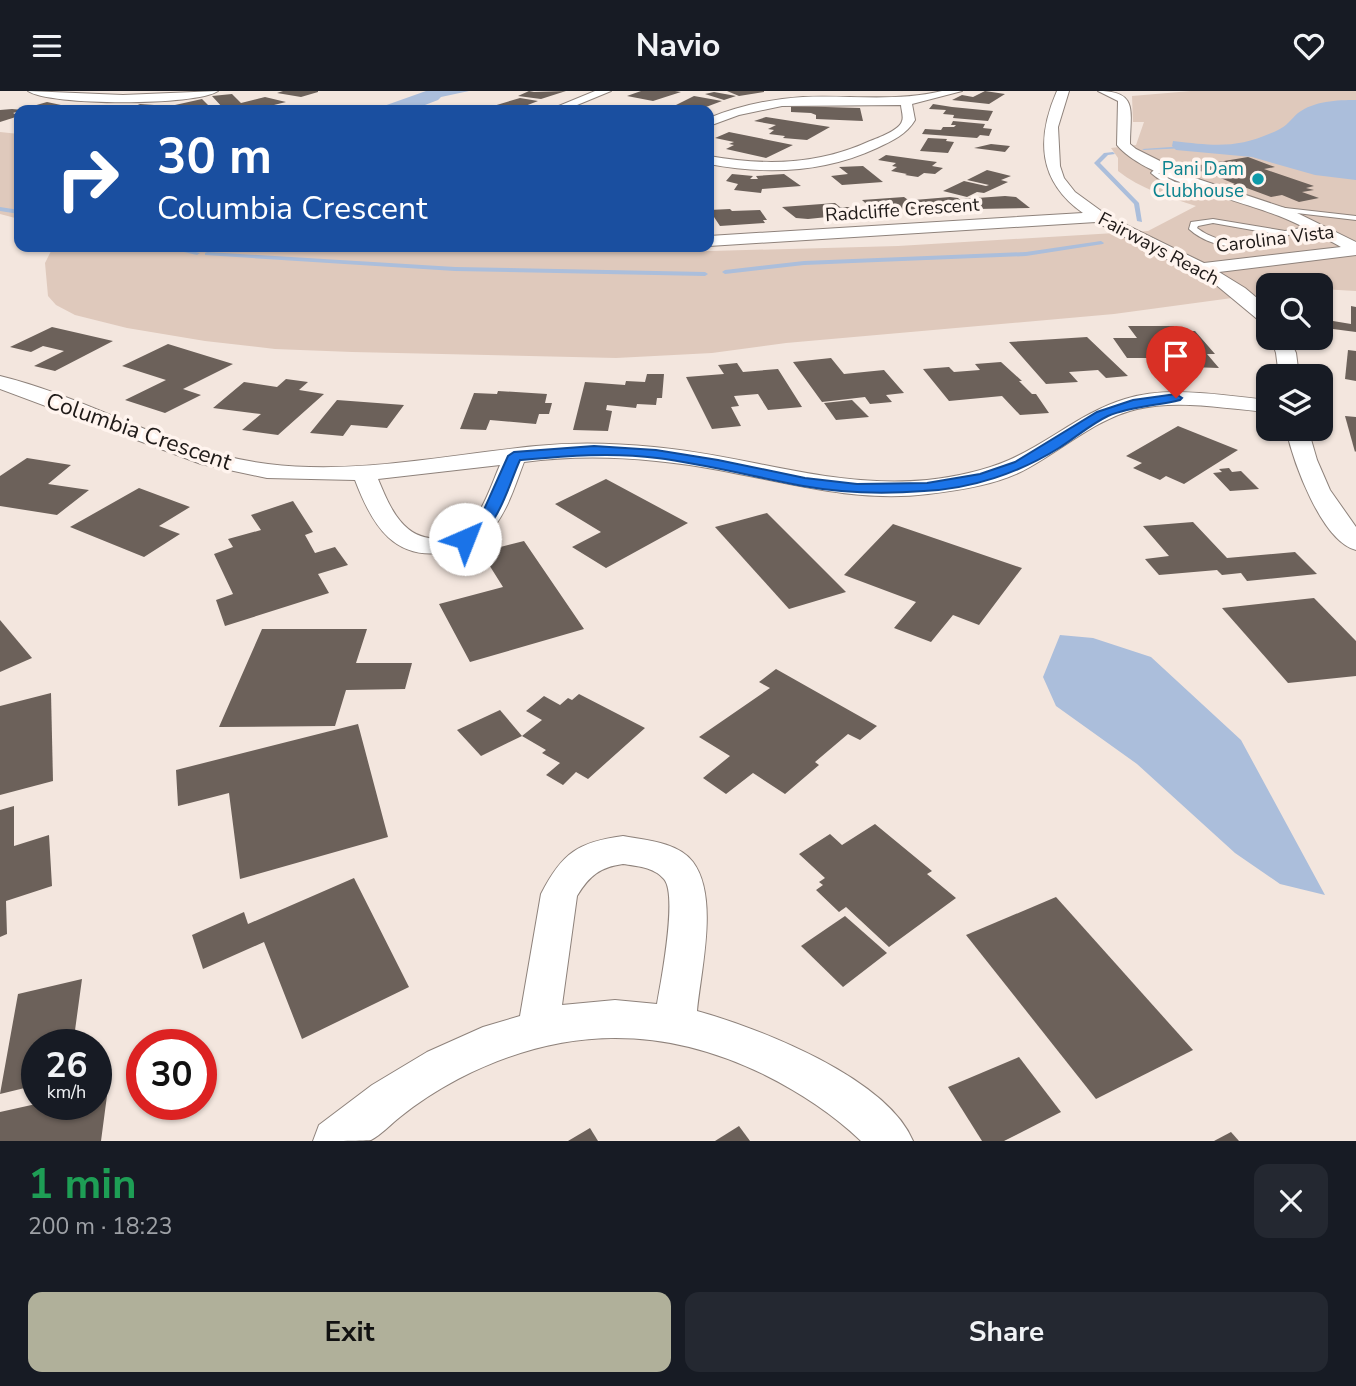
<!DOCTYPE html>
<html lang="en">
<head>
<meta charset="utf-8">
<style>
	:root { --surface:#171b24; --page:#242831; --text:#f1f3f6; --muted:#9ea1a6; --accent:#b0b09a }
	body { margin:0; font-family:"Nunito Sans",sans-serif; background:var(--page); color:var(--text); height:100vh; display:flex; flex-direction:column; font-size:26px; white-space:nowrap }
	* { box-sizing:border-box; margin:0 }
	p { font-size:23px; color:var(--muted) }
	.icon { flex:none; width:38px; height:38px; fill:none; stroke:currentColor; stroke-width:2; stroke-linecap:round; stroke-linejoin:round }
	.map { position:relative; height:1050px; overflow:hidden }
	.details { display:flex; flex-direction:column; background:var(--surface); flex:1 }
	.details>* { flex:none }
	.banner { position:absolute; left:14px; top:14px; width:700px; height:147px; border-radius:14px; box-shadow:0 2px 5px #0004; background:#1a4fa0; color:#fff; overflow:hidden }
	.buttons { position:absolute; left:1256px; top:182px; display:grid; gap:14px }
	.buttons a { display:grid; place-items:center; width:77px; height:77px; border-radius:14px; background:var(--surface); box-shadow:0 2px 5px #0004; font-size:35px }
	.speed { position:absolute; left:21px; top:938px; display:flex; gap:14px; font-size:35px; font-weight:700; text-align:center }
	.speed>* { display:grid; place-content:center; width:91px; height:91px; border-radius:50%; background:var(--surface); box-shadow:0 2px 5px #0004; line-height:1 }
	.speed small { font-size:18px; font-weight:400 }
	.speed .limit { border:10px solid #d22; background:#fff; color:#111 }
	.pin { position:absolute; display:grid; place-items:center; width:60px; height:60px; color:#fff; margin:-72px -30px; border-radius:50% 50% 50% 0; rotate:-45deg; box-shadow:0 0 7px #0007 }
	.pin .icon { rotate:45deg }
	.me { position:absolute; width:77px; margin:-38px; rotate:44deg; stroke-linejoin:round; filter:drop-shadow(0 0 5px #0008) }
	.turn { display:flex; align-items:center; gap:24px; height:147px; padding:0 28px; font-size:32px }
	.turn .icon { width:91px; height:91px; stroke-width:2.5 }
	.turn b { display:block; font-size:49px; line-height:60px }
	.round { display:grid; place-items:center; flex:none; width:74px; height:74px; border-radius:14px; background:var(--page) }
	.overview { display:flex; align-items:center; justify-content:space-between; height:119px; padding:0 28px }
	h1 { font-size:42px; font-weight:700; line-height:52px; color:#1e9e55 }
	.primary-button { display:flex; gap:14px; margin-top:auto; padding:14px 28px }
	.primary-button a { flex:1; height:80px; border-radius:14px; background:var(--accent); color:#111; font-size:28px; font-weight:700; line-height:80px; text-align:center }
	.primary-button a+a { background:var(--page); color:var(--text) }
	header { display:flex; justify-content:space-between; align-items:center; height:91px; padding:0 28px; background:var(--surface); font-size:32px; font-weight:700 }
	.map>svg:first-child { display:block }
	.green { fill:#dfc9bc }
	.water { fill:#abbedb }
	.lines { fill:none; stroke-linecap:round; stroke-linejoin:round }
	.stream { fill:#abbedb; fill-rule:evenodd }
	.building { fill:#6c615a }
	.service-casing { stroke:#8e827b; stroke-width:2 }
	.minor-casing { stroke:#8e827b; stroke-width:2 }
	.service { fill:#fff; fill-rule:evenodd }
	.minor { fill:#fff; fill-rule:evenodd }
	.route { fill:#1a73e8; stroke:#114b97; stroke-width:2 }
	.culture-dot { fill:#0f9aa8; stroke:#fff4ee; stroke-width:2.5 }
	.labels { text-anchor:middle; stroke-width:7; stroke-linejoin:round; paint-order:stroke }
	.far-culture-label { font-size:19px; fill:#0d838f; stroke:#fff4ee; text-anchor:end }
	.far-street-label { font-size:19px; fill:#1f1a18; stroke:#fff4ee }
	.street-label { font-size:23px; fill:#1f1a18; stroke:#fff4ee }
</style>
</head>
<body>
<header><svg class="icon" aria-label="menu" viewBox="0 0 24 24"><path d="M4 6h16M4 12h16M4 18h16"/></svg>Navio<svg class="icon" aria-label="heart" viewBox="0 0 24 24"><path d="M12 20l-8-8c-3-5 5-10 8-4 3-6 11-1 8 4z"/></svg></header>
<div class="map">
<svg width="1356" height="1050" viewBox="0 0 1356 1050">
	<rect width="100%" height="100%" fill="#f3e6de"/>
	<g class="green">
		<path d="M1191,0H1356V200L1321,198V194H1269V202L1114,223L786,252L712,262L616,267L352,261L275,258L205,250L127,237L75,224L56,214L48,205L45,172L53,156H433L674,161L898,155L1148,140L1196,115C1169,106 1140,98 1118,80V67L1111,57L1136,54L1144,31H1133L1132,5Z"/>
		<polygon points="0,41 19,43 19,128 0,123"/>
	</g>
	<g class="water">
		<polygon points="426,0 469,0 441,6 438,9 412,19 358,19 381,16"/>
		<path d="M1356,9V89L1315,84L1252,66L1176,59L1172,55L1173,50C1216,55 1238,58 1278,39C1287,35 1291,28 1298,22C1314,10 1337,9 1356,9Z"/>
		<polygon points="1060,544 1093,547 1151,566 1241,649 1325,804 1280,793 1235,762 1137,673 1056,615 1043,586"/>
	</g>
	<g class="lines">
		<g class="stream">
			<polygon points="1186,55 1188,57 1144,59 1142,58"/>
			<polygon points="1113,61 1115,63 1108,64 1100,72 1139,112 1142,131 1137,130 1134,113 1094,72 1104,62"/>
			<polygon points="0,116 19,119 19,123 0,120"/>
			<polygon points="1101,150 1104,152 1103,153 1026,165 804,174 725,183 722,181 725,179 804,170 1026,161"/>
			<polygon points="163,156 174,156 200,162 197,164"/>
			<polygon points="207,161 455,176 705,181 708,183 705,185 455,180 205,164 205,162"/>
		</g>
	</g>
	<g class="building">
		<polygon points="283,0 318,0 318,1 301,6 277,2"/>
		<polygon points="529,0 534,1 566,0 541,8 518,5"/>
		<polygon points="641,0 675,0 681,1 653,10 627,5"/>
		<polygon points="727,0 764,0 764,1 739,5"/>
		<polygon points="985,0 1005,3 989,13 952,9 962,4 973,6"/>
		<polygon points="714,1 736,5 724,9 705,3"/>
		<polygon points="232,3 241,12 265,6 286,11 254,19 218,18 223,17 212,5"/>
		<polygon points="694,5 722,10 698,19 670,17"/>
		<polygon points="520,7 538,10 515,19 480,19"/>
		<polygon points="202,8 213,19 167,19 166,16"/>
		<polygon points="47,11 61,14 40,19 26,17"/>
		<polygon points="140,13 154,14 146,19 126,19"/>
		<polygon points="933,13 952,16 993,20 988,30 953,27 954,24 943,23 946,19 929,18"/>
		<polygon points="791,15 860,17 863,30 816,28 816,24 811,22 791,21"/>
		<polygon points="12,18 23,19 13,22 19,25 0,31 0,19"/>
		<polygon points="766,26 830,36 807,49 783,47 785,45 769,43 774,39 768,38 776,34 754,30"/>
		<polygon points="953,30 985,33 983,37 992,38 989,45 980,44 977,47 922,43 925,38 941,39 943,36 954,36 956,34 951,34"/>
		<polygon points="729,41 793,54 766,67 726,58 734,54 729,53 734,51 715,47"/>
		<polygon points="928,47 947,48 946,50 954,51 948,62 920,60"/>
		<polygon points="991,53 1010,55 1005,61 974,57"/>
		<polygon points="886,64 937,71 932,75 943,77 935,83 924,82 918,86 905,84 907,83 891,80 897,76 892,75 896,72 878,69"/>
		<polygon points="1248,66 1275,76 1264,78 1314,95 1306,97 1314,99 1302,101 1319,107 1299,111 1282,104 1271,106 1244,96 1229,99 1220,96 1235,93 1206,81 1191,79 1201,78 1194,75"/>
		<polygon points="863,75 883,91 842,94 831,85 848,83 839,76"/>
		<polygon points="987,79 1011,85 1001,89 1008,91 984,102 977,101 967,106 943,100 964,90 986,95 989,94 967,89"/>
		<polygon points="732,83 753,85 750,88 758,88 756,85 784,83 801,95 762,98 761,102 734,99 738,93 726,90"/>
		<polygon points="1005,105 1016,106 1030,117 976,118 963,108"/>
		<polygon points="904,106 921,118 873,119 862,109"/>
		<polygon points="950,106 958,107 968,116 928,121 914,109"/>
		<polygon points="835,112 840,116 850,116 857,123 808,128 796,127 782,116"/>
		<polygon points="730,118 732,120 760,119 767,129 763,129 765,132 720,135 714,126 709,127 709,119"/>
		<polygon points="1351,215 1356,216 1356,241 1333,238 1333,230 1351,233"/>
		<polygon points="1128,235 1174,235 1179,240 1195,240 1215,263 1207,263 1219,277 1190,276 1179,263 1164,261 1151,261 1156,267 1127,267 1113,247 1137,247"/>
		<polygon points="52,236 113,250 55,280 34,275 64,260 43,255 31,261 10,256"/>
		<polygon points="1087,246 1128,285 1106,287 1098,279 1069,281 1078,291 1046,293 1009,251"/>
		<polygon points="168,253 233,273 183,298 201,304 165,322 125,309 166,289 122,275"/>
		<polygon points="1348,259 1356,260 1356,290 1345,288"/>
		<polygon points="831,267 844,283 884,279 904,302 886,304 892,311 870,313 865,306 822,311 793,271"/>
		<polygon points="1001,271 1022,290 1019,290 1032,303 1036,303 1049,322 1020,324 1002,305 949,310 923,278 949,276 954,281 980,279 975,273"/>
		<polygon points="737,272 743,281 778,278 802,316 768,319 758,303 734,305 739,315 731,316 741,335 712,338 686,286 724,283 718,274"/>
		<polygon points="647,283 664,283 662,307 657,307 656,314 637,313 636,317 607,314 606,319 612,320 608,340 573,339 585,291 625,294 626,290 645,291"/>
		<polygon points="286,288 308,291 299,299 324,303 278,344 242,339 261,323 213,317 244,291 277,296"/>
		<polygon points="498,300 547,303 545,312 552,312 549,323 539,323 536,333 490,329 486,339 460,338 474,302 497,303"/>
		<polygon points="337,309 404,314 387,337 351,334 343,345 310,342"/>
		<polygon points="852,309 869,326 836,329 824,312"/>
		<polygon points="1345,325 1356,326 1356,360 1355,361"/>
		<polygon points="1178,335 1238,359 1184,393 1166,385 1160,389 1133,377 1142,372 1126,365"/>
		<polygon points="27,367 71,374 48,393 89,399 57,424 0,415 0,385"/>
		<polygon points="1229,377 1232,381 1241,380 1259,398 1230,400 1213,382 1222,381 1219,378"/>
		<polygon points="606,388 688,432 606,477 572,456 601,441 555,413"/>
		<polygon points="139,397 190,416 159,435 180,443 144,466 70,436"/>
		<polygon points="293,410 313,441 305,444 315,462 335,456 348,474 318,483 329,502 225,535 216,509 233,503 214,463 233,456 228,448 261,439 251,424"/>
		<polygon points="767,422 846,501 789,518 715,436"/>
		<polygon points="1193,431 1227,467 1295,461 1317,483 1247,490 1241,482 1222,484 1217,479 1159,484 1145,468 1169,465 1143,435"/>
		<polygon points="893,433 1022,477 979,534 953,524 931,551 894,537 916,511 844,484"/>
		<polygon points="524,450 584,538 470,571 439,513 503,496 481,461"/>
		<polygon points="1314,507 1356,550 1356,585 1288,592 1222,517"/>
		<polygon points="0,529 32,567 0,581"/>
		<polygon points="262,538 367,538 356,572 412,572 405,598 346,599 335,635 219,636"/>
		<polygon points="776,578 877,635 860,649 848,643 815,671 819,674 785,703 753,682 726,703 703,687 730,665 699,646 770,597 759,591"/>
		<polygon points="51,602 53,690 0,704 0,615"/>
		<polygon points="579,603 645,637 588,688 576,681 563,694 546,684 560,672 542,662 546,659 522,645 542,629 526,620 544,605 560,614 568,607 572,609"/>
		<polygon points="500,619 522,645 481,665 457,639"/>
		<polygon points="358,633 388,746 240,788 229,702 178,715 176,679"/>
		<polygon points="14,715 14,755 49,744 52,795 6,810 7,843 0,846 0,719"/>
		<polygon points="875,733 932,780 927,783 956,807 889,856 846,816 839,821 816,799 823,794 819,791 825,787 799,763 830,743 842,754"/>
		<polygon points="354,787 409,896 302,948 264,851 203,878 192,844 244,821 248,833"/>
		<polygon points="1056,806 1193,959 1096,1008 966,844"/>
		<polygon points="845,825 887,862 843,896 801,855"/>
		<polygon points="82,888 73,954 37,954 37,994 0,1003 18,903"/>
		<polygon points="1019,966 1061,1021 1004,1050 982,1050 948,996"/>
		<polygon points="108,997 101,1050 0,1050 0,1021 36,1013 96,1013 96,1000"/>
		<polygon points="739,1035 750,1050 715,1050"/>
		<polygon points="590,1037 598,1050 568,1050"/>
		<polygon points="1231,1041 1239,1050 1214,1050"/>
	</g>
	<g class="lines">
		<g class="service-casing">
			<g id="service">
				<path d="M1159,74L1162,76L1158,82L1175,91L1213,97C1195,104 1165,95 1151,82Z"/>
				<polygon points="1268,115 1356,125 1356,129 1271,119 1268,119"/>
				<path d="M1213,128L1285,140L1317,134L1321,136L1288,144L1285,149C1255,159 1214,161 1189,138L1191,131ZM1213,132L1280,144C1257,158 1218,153 1197,137L1198,135Z"/>
			</g>
		</g>
		<g class="minor-casing">
			<g id="minor">
				<path d="M28,0L123,4L218,0C197,15 49,15 28,0Z"/>
				<polygon points="595,0 611,0 565,19 549,19"/>
				<path d="M942,0H962L912,13L915,29C907,43 892,50 877,57C823,82 767,84 709,73V65C765,75 818,74 870,50C878,47 900,39 902,30C904,26 901,18 901,14L782,15L739,24L709,35V27C739,15 770,8 803,6C850,4 896,11 942,0Z"/>
				<path d="M1057,0H1069L1058,36L1060,75L1064,87L1075,101L1108,125L1204,172L1341,156C1321,145 1300,133 1279,125C1238,109 1144,87 1117,54L1118,10L1098,0C1139,0 1130,20 1130,53L1136,58L1192,86L1291,119L1356,151V164L1219,181L1245,197L1269,217V234L1262,232L1215,193L1096,131L709,155V145L1083,122C1038,90 1036,48 1057,0Z"/>
				<polygon points="1271,247 1289,247 1296,262 1299,285 1279,285 1276,262"/>
				<path d="M0,285C91,307 174,362 268,373C358,384 446,364 536,355C575,351 614,352 654,356C747,364 830,398 927,389C954,386 984,380 1009,369C1050,351 1082,321 1125,308C1170,294 1223,305 1269,309V321C1226,318 1179,308 1137,318C1098,327 1064,357 1030,376C1001,393 962,399 928,403C857,412 789,392 719,379C655,367 589,362 524,371C514,397 506,426 485,446C475,454 463,458 451,460C395,473 372,434 355,389L267,387L201,373L0,298ZM500,374C493,390 487,409 477,424C468,436 456,445 441,447C404,451 390,417 378,388Z"/>
				<path d="M1286,338H1308L1317,369L1330,399L1356,436V459C1321,450 1293,370 1286,338Z"/>
				<path d="M623,745C645,749 678,751 693,771C719,806 701,878 697,920C759,937 887,987 913,1050H861C833,1023 799,1001 765,984C661,933 561,935 458,988C439,998 417,1012 400,1026C391,1033 381,1044 371,1049C361,1050 326,1050 313,1050L319,1034L372,994L427,961L483,936L520,925L541,803C562,762 578,751 623,745ZM623,773C636,775 654,776 664,788C678,804 661,890 657,913L615,909L562,914L577,805C589,785 600,776 623,773Z"/>
			</g>
		</g>
		<use href="#service" class="service"/>
		<use href="#minor" class="minor"/>
	</g>
	<path class="route" d="M1176,303L1182,307L1180,309C1156,315 1132,315 1108,325C1091,333 1075,347 1059,357C1019,382 971,398 924,400C884,403 842,402 803,395C754,386 706,373 657,367C611,361 566,365 520,369C508,395 497,444 465,452L458,448L482,423L508,365L514,361L594,355L656,359L718,369L805,387L857,393L927,392L980,383L1015,371L1097,321L1133,309Z"/>
	<circle class="culture-dot" cx="1258" cy="88" r="7"/>
	<g class="labels">
		<g class="far-culture-label">
			<text x="1244" y="84">Pani Dam<tspan x="1244" dy="22">Clubhouse</tspan></text>
		</g>
		<g class="far-street-label">
			<text transform="translate(902 118) rotate(-4)" y="7">Radcliffe Crescent</text>
			<text transform="translate(1275 147) rotate(-7)" y="7">Carolina Vista</text>
			<text transform="translate(1159 157) rotate(28)" y="7">Fairways Reach</text>
		</g>
		<g class="street-label">
			<text transform="translate(139 340) rotate(19)" y="8">Columbia Crescent</text>
		</g>
	</g>
</svg>
<div class="buttons">
<a><svg class="icon" aria-label="search" viewBox="0 0 24 24"><circle cx="10" cy="10" r="6"/><path d="M15 15l6 6"/></svg></a>
<a><svg class="icon" aria-label="layers" viewBox="0 0 24 24"><path d="M12 4l9 5-9 5-9-5zM3 14l9 5 9-5"/></svg></a>
</div>
<div class="speed"><div>26<small>km/h</small></div><div class="limit">30</div></div>
<div class="pin" style="left:1176px;top:307px;background:#d93025"><svg class="icon" aria-label="arrive" viewBox="0 0 24 24"><path d="M6 21V4h12l-3 4 3 4H6"/></svg></div>
<svg class="me" style="left:465px;top:448px" viewBox="-20 -20 40 40"><circle r="19" fill="#fff"/><path d="M0-13L10 11 0 6-10 11z" fill="#1a73e8"/></svg>
<div class="banner">
<div class="turn"><svg class="icon" aria-label="right" viewBox="0 0 24 24"><path d="M7 20v-9h11M14 6l5 5-5 5"/></svg><div><b>30 m</b>Columbia Crescent</div></div>
</div>
</div>
<section class="details">
<div class="overview"><div><h1>1 min</h1><p>200 m · 18:23</p></div><a class="round"><svg class="icon" aria-label="close" viewBox="0 0 24 24"><path d="M6 6l12 12M18 6L6 18"/></svg></a></div>
<div class="primary-button"><a>Exit</a><a>Share</a></div>
</section>
</body>
</html>
